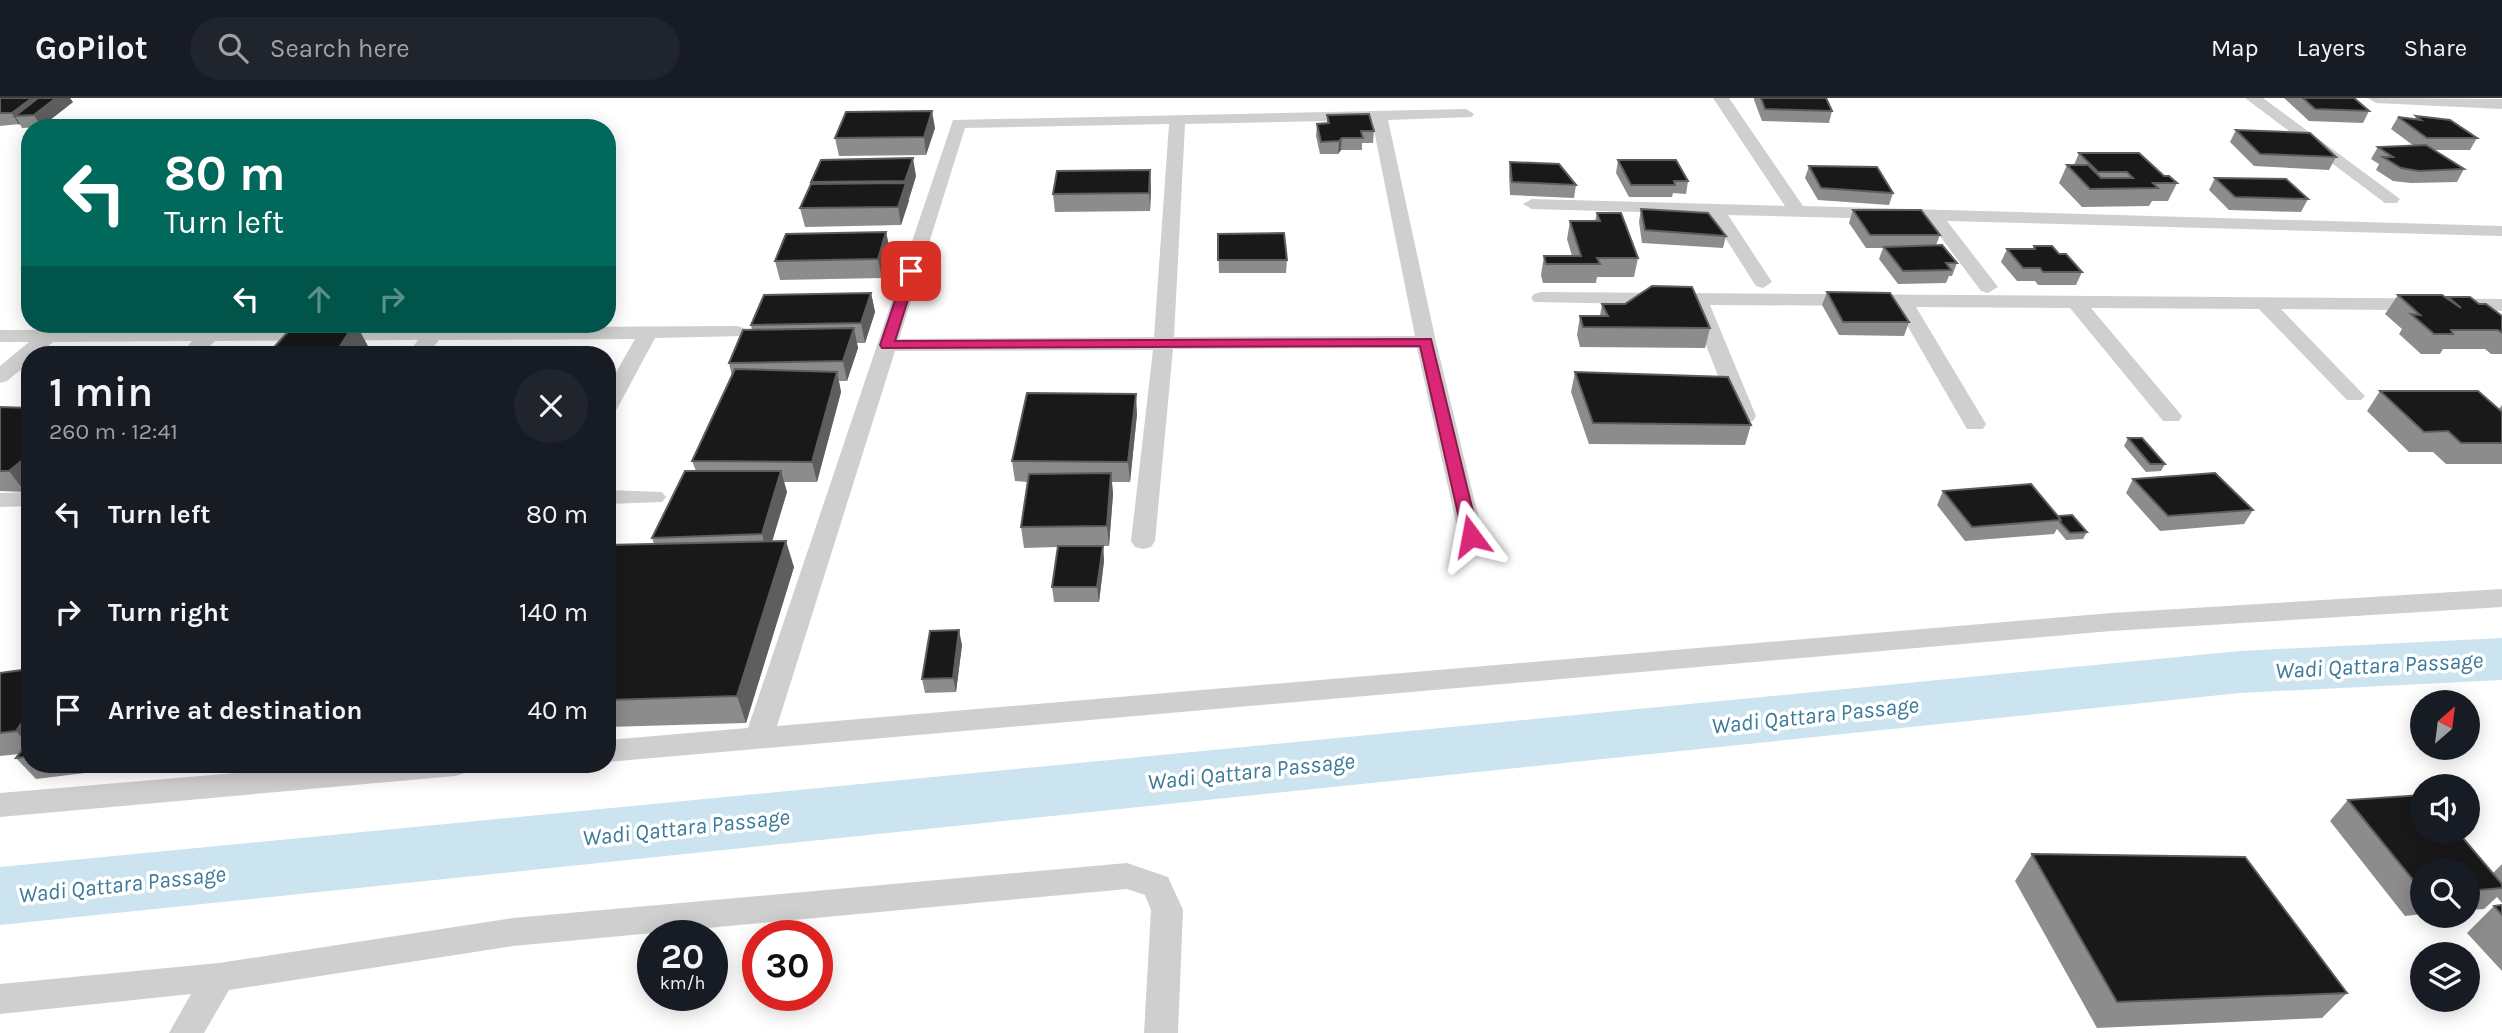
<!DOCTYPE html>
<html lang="en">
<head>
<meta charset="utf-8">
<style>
	:root { --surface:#171b24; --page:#20242c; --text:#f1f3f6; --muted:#9ea1a6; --line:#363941 }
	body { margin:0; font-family:Karla,sans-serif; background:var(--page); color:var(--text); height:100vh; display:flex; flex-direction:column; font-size:26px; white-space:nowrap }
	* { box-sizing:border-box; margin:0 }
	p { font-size:23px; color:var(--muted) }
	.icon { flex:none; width:38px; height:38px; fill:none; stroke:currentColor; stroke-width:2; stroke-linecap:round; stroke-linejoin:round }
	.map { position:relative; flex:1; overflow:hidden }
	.panel { position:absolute; left:21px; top:248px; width:595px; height:427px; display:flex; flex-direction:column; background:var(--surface); border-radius:28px; box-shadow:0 4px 18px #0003 }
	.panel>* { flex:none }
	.hud { position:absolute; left:21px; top:21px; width:595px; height:214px; border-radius:28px; box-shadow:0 4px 18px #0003; background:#00695c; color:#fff; overflow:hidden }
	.needle { width:46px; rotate:28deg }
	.fabs { position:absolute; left:2410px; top:592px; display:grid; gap:14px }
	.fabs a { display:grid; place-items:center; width:70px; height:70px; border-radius:50%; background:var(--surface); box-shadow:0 4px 18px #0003; font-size:35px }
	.speed { position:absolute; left:637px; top:822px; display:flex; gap:14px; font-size:35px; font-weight:700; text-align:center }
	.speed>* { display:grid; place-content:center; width:91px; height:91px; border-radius:50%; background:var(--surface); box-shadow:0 4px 18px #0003; line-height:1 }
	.speed small { font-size:18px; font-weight:400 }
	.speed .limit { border:10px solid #d22; background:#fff; color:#111 }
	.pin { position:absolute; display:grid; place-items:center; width:60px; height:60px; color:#fff; margin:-30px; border-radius:14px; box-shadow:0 4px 10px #0006 }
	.me { position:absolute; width:77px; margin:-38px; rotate:347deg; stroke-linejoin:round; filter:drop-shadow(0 0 5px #0008) }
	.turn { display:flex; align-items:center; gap:24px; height:147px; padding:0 28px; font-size:32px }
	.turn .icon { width:91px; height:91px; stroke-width:2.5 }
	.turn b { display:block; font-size:49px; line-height:60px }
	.lanes { display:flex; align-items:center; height:66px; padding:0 28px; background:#0003; justify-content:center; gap:35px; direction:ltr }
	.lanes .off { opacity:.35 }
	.round { display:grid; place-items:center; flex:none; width:74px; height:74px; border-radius:37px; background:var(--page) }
	.overview { display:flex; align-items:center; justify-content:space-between; height:119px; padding:0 28px }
	h1 { font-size:42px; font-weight:600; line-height:52px }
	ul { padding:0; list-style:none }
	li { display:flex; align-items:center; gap:21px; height:98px; padding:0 28px }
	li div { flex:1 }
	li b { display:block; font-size:26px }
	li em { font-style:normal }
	header { display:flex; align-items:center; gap:42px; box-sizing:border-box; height:98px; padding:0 35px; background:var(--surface); border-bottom:2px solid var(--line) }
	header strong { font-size:33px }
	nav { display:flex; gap:38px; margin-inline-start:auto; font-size:24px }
	.search { width:490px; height:63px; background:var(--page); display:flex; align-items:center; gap:18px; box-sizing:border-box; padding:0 24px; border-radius:38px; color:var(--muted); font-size:26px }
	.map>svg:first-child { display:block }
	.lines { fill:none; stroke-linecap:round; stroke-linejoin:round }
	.river { fill:#cce4ef; fill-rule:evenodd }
	.minor { fill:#cfcfcf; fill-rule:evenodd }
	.wall { fill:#8c8c8c }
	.shaded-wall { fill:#5e5e5e }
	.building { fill:#191919; stroke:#5e5e5e; stroke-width:2 }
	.route { fill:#db2777; stroke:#8e194d; stroke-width:2 }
	.labels { text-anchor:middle; stroke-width:7; stroke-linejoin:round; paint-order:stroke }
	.water-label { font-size:23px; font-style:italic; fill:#3b7a99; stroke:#fff }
</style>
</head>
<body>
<header>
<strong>GoPilot</strong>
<div class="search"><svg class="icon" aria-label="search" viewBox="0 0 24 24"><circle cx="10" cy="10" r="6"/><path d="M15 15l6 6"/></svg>Search here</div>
<nav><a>Map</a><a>Layers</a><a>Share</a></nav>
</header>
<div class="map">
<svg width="2502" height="935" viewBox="0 0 2502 935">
	<rect width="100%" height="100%" fill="#fff"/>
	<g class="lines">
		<polygon class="river" points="2502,540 2502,582 2240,595 0,827 0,769 2240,553"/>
		<g class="minor">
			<polygon points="1713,0 1729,0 1803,108 2502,128 2502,138 1947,123 1998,189 1988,195 1981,193 1928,122 1728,117 1772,184 1763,190 1756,188 1710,116 1532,111 1523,106 1532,101 1785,108"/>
			<polygon points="2245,0 2263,0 2400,101 2397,105 2385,105"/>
			<polygon points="2368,0 2502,1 2502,11 2376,5"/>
			<path d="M1466,11L1474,16L1472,19L1388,22L1436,244L1483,438L1479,444L1471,446L1463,444L1459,438L1417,250L1173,251L1155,443L1151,449L1143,451L1135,449L1131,443L1153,252L895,253L777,628L2111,515L2502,491V509L2111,533L607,664V642L748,630L953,22ZM1372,22L1415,238L1174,239L1185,26ZM1169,26L1154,239L899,241L965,30Z"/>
			<polygon points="1541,194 2502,201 2502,213 2281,211 2361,294 2365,298 2361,302 2347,302 2259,211 2091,210 2182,318 2179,323 2163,323 2070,210 1916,209 1986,326 1983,331 1967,331 1964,326 1896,208 1710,207 1756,318 1753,323 1737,323 1734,318 1690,207 1534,204 1531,200 1534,196"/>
			<polygon points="737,228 744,230 747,234 744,238 655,240 618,309 615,314 607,315 607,290 635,241 439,242 427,257 407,257 418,242 215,243 201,257 180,257 192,243 53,244 38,257 30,257 30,264 7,283 0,285 0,268 29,244 0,244 0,232"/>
			<polygon points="607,392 662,394 666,399 662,404 607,406"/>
			<polygon points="30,394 30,408 0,409 0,395"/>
			<polygon points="331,667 469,667 465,675 455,678 0,719 0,695"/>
			<polygon points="1127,765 1168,779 1183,812 1178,935 1144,935 1151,812 1145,797 1127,791 513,848 229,892 204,935 169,935 191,896 0,916 0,886 219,865 513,820"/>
		</g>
	</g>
	<g class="wall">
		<polygon points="0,0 73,4 41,29 22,30 20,26 0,28"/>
		<polygon points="1754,0 1826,0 1832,13 1829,25 1762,23 1754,2"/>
		<polygon points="2284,0 2354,0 2369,13 2363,25 2309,23"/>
		<polygon points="1327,17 1374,33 1373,45 1362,45 1362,52 1341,52 1338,56 1320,56 1316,38 1317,26 1327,26"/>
		<polygon points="2416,18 2477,40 2470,52 2434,52 2464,71 2457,84 2411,85 2393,83 2376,72 2379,66 2371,61 2378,49 2414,48 2391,31 2398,19 2415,21"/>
		<polygon points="935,30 926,57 839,58 835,40"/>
		<polygon points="2236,32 2336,59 2329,72 2254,68 2230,44"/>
		<polygon points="2079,55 2177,85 2168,103 2152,103 2149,108 2082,109 2059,85 2067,67 2074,67"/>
		<polygon points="1618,62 1688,83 1686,96 1673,95 1672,99 1629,99 1616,75"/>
		<polygon points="1510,64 1576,87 1574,100 1510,97 1509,76"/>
		<polygon points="1809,68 1893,95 1889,107 1818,102 1805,80"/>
		<polygon points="916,78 901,127 805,129 800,110 811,86 811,84"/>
		<polygon points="2215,80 2308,101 2301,114 2229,112 2209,92"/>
		<polygon points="1151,90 1150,113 1055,114 1053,96"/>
		<polygon points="1641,111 1726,138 1723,150 1642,145 1639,124"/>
		<polygon points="1853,112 1940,137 1936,147 1957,165 1952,178 1949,178 1946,185 1898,186 1879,161 1883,150 1866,150 1849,125"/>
		<polygon points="1597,115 1638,160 1634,179 1597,179 1596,185 1543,185 1541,177 1544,158 1572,158 1567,141 1570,123 1595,123"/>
		<polygon points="886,134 890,153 882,180 780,182 775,163"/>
		<polygon points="1218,136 1287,162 1286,175 1219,175"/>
		<polygon points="2034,148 2059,156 2082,174 2076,187 2038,187 2035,183 2017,183 2001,164 2007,151 2033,151"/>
		<polygon points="1827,194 1909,224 1904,238 1839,237 1822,207"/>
		<polygon points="871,195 875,214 865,245 857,245 858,250 847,283 839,283 841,294 817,384 784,384 787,394 772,443 794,469 746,625 607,629 607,447 654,446 652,440 696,373 692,363 732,278 729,265 752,232 751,227"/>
		<polygon points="2398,197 2447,200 2448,199 2479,206 2502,218 2502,256 2491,256 2485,251 2443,251 2440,256 2421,256 2399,236 2402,231 2385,216"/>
		<polygon points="1602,206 1710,230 1705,250 1580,249 1577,237 1580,218 1600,218"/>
		<polygon points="1575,274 1751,327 1745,347 1589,346 1571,294"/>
		<polygon points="2380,293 2499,311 2502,307 2502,366 2446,366 2433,354 2409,354 2367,313"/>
		<polygon points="0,309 30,310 30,389 25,394 0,393"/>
		<polygon points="1137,316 1130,384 1112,384 1113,396 1109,448 1102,448 1103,448 1104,463 1099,504 1054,504 1052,489 1058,449 1024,450 1021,429 1027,384 1015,383 1012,363"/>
		<polygon points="2128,340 2165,366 2161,373 2146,374 2124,348"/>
		<polygon points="2133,381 2253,412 2244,426 2160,433 2126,395"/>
		<polygon points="1943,393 2058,418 2087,434 2083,441 2066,442 2057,431 2054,436 1965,443 1937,407"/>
		<polygon points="962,547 956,594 925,595 922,581"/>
		<polygon points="30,571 30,667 150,667 36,681 16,660 19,656 0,658 0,575"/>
		<polygon points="2348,702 2493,775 2502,766 2502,805 2497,799 2484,811 2468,812 2468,772 2422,772 2422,816 2405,818 2330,723"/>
		<polygon points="2032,756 2347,895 2322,920 2097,930 2015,783"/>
		<polygon points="2502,807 2502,873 2467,835 2494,808"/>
	</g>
	<g class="shaded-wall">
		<polygon points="32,0 39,0 15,18 20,26 19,27 12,15"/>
		<polygon points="56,0 70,0 73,4 41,29 34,17"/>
		<polygon points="932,13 935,30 926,57 924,39"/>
		<polygon points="1342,40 1341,52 1338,56 1339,43"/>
		<polygon points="913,60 916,78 909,101 905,83"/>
		<polygon points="1150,72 1151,90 1150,113 1149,95"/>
		<polygon points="906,85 909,103 901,127 898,109"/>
		<polygon points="886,134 890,153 882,180 878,161"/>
		<polygon points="871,195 875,214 865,245 861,225"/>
		<polygon points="354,226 356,226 368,248 362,257 339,250"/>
		<polygon points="854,230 858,250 847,283 843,263"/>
		<polygon points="252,250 256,257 246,257"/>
		<polygon points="837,274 841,294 817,384 812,364"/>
		<polygon points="1136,296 1137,316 1130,384 1128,364"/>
		<polygon points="30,356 30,389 25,394 9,373"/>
		<polygon points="781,373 787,394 768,457 762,436"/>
		<polygon points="1111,375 1113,396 1109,448 1107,428"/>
		<polygon points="786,443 794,469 746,625 737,598"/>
		<polygon points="1103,448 1104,463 1099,504 1097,489"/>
		<polygon points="959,532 962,547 956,594 953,580"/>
		<polygon points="30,613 30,649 16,633"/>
	</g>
	<g class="building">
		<polygon points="0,0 32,0 12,15 0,15"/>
		<polygon points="38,0 56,0 34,17 15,18"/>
		<polygon points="1761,0 1826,0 1832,13 1765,11"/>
		<polygon points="2303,0 2354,0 2369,13 2315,11"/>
		<polygon points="932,13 924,39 835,40 846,14"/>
		<polygon points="1369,16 1374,33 1361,33 1363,40 1342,40 1339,43 1321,44 1317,26 1329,25 1327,17"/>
		<polygon points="2416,18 2450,22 2477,40 2427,40 2398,19 2421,22"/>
		<polygon points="2236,32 2310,35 2336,59 2260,56"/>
		<polygon points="2426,47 2464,71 2419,73 2401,70 2383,59 2393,59 2378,49"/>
		<polygon points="2079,55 2139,55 2164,78 2169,78 2177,85 2153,85 2158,90 2090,91 2067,67 2088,67 2101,80 2133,80 2127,74 2098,74"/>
		<polygon points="913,60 905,83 811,84 821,62"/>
		<polygon points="1618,62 1676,62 1688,83 1674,83 1675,87 1631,87"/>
		<polygon points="1510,64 1559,66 1576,87 1512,84"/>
		<polygon points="1809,68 1877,69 1893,95 1821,90"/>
		<polygon points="1150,72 1149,95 1053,96 1057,73"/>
		<polygon points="2215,80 2286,81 2308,101 2235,99"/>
		<polygon points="906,85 898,109 800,110 811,86"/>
		<polygon points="1641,111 1708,115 1726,138 1645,132"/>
		<polygon points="1853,112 1921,112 1940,137 1870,137"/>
		<polygon points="1597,115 1621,115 1638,160 1597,160 1600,166 1546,166 1544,158 1581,158 1570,123 1600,123"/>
		<polygon points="886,134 878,161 775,163 786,136"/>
		<polygon points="1284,135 1287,162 1218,162 1218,136"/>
		<polygon points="1942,147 1957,165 1946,165 1951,172 1903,173 1884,149"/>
		<polygon points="2034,148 2052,148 2059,156 2066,156 2082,174 2043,174 2040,170 2023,170 2007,151 2035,151"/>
		<polygon points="1652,188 1692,189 1710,230 1583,229 1580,218 1608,218 1602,206 1625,206"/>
		<polygon points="1827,194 1890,195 1909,224 1843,224"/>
		<polygon points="871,195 861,225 751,227 764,197"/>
		<polygon points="2398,197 2442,197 2461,210 2448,199 2470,199 2479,206 2486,206 2502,218 2502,235 2498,232 2451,232 2453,236 2434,236 2411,216 2420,217"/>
		<polygon points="295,226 354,226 339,250 370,254 367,257 267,257"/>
		<polygon points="854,230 843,263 729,265 743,232"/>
		<polygon points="206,249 252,250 246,257 199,257"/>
		<polygon points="735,271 837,274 812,364 692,363"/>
		<polygon points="1575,274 1728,279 1751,327 1593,325"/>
		<polygon points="2380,293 2478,293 2502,314 2502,345 2461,345 2448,333 2424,334"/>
		<polygon points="1027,295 1136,296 1128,364 1012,363"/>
		<polygon points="0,309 30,310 30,356 9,373 0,373"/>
		<polygon points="2128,340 2142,340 2165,366 2150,366"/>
		<polygon points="685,373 781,373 762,436 652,440"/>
		<polygon points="1111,375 1107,428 1021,429 1029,376"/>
		<polygon points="2215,375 2253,412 2168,418 2133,381"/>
		<polygon points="2031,386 2061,422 1972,429 1943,393"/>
		<polygon points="2072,417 2087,434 2070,435 2060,424 2061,422 2058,418"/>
		<polygon points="786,443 737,598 607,602 607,447"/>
		<polygon points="1058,448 1103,448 1097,489 1052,489"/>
		<polygon points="959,532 953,580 922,581 930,533"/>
		<polygon points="30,571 30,613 16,633 0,635 0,575"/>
		<polygon points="30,641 30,658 16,660"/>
		<polygon points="2422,697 2422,733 2457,733 2502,786 2502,790 2468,793 2468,772 2422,772 2422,793 2348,702"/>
		<polygon points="2032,756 2245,759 2347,895 2117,904"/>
		<polygon points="2502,807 2502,817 2494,808"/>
	</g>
	<polygon class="route" points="911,169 917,173 895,243 1431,241 1479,438 1471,443 1463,438 1420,248 882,250 880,247 905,173"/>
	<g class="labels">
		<g class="water-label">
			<text transform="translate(2379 567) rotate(-3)" y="8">Wadi Qattara Passage</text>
			<text transform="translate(1815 617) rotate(-6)" y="8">Wadi Qattara Passage</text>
			<text transform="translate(1251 673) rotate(-6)" y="8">Wadi Qattara Passage</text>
			<text transform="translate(686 729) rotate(-6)" y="8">Wadi Qattara Passage</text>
			<text transform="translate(122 786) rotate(-6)" y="8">Wadi Qattara Passage</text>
		</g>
	</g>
</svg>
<div class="fabs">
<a><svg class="needle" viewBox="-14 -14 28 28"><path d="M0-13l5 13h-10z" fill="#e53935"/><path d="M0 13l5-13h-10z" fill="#9ea1a6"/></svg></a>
<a><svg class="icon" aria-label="sound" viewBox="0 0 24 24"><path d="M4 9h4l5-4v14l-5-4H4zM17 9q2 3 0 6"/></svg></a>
<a><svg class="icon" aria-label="search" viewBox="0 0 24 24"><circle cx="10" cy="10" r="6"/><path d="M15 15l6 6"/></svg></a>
<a><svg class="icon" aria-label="layers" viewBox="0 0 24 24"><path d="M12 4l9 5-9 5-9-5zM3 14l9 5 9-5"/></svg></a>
</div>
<div class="speed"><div>20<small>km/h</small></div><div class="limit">30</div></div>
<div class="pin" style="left:911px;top:173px;background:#d93025"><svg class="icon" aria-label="arrive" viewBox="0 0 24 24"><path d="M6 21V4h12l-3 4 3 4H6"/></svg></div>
<svg class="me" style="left:1471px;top:438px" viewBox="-20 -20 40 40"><path d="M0-17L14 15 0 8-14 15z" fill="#db2777" stroke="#fff" stroke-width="4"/></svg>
<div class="hud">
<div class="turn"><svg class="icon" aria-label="left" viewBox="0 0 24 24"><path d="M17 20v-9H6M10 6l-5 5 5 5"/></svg><div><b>80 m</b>Turn left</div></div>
<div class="lanes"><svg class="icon" aria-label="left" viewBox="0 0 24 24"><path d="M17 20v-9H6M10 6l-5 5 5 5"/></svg><svg class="icon off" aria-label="ahead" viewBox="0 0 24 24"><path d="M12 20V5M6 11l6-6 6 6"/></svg><svg class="icon off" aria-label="right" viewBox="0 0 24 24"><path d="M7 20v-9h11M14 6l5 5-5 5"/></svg></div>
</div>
<section class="panel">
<div class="overview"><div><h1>1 min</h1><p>260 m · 12:41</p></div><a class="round"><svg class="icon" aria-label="close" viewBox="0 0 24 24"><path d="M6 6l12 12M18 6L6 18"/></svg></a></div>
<ul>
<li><svg class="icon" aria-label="left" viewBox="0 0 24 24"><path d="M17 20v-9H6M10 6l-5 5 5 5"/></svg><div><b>Turn left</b></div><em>80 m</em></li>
<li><svg class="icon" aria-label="right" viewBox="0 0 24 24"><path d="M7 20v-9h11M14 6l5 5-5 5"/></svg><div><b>Turn right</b></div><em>140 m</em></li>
<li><svg class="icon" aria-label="arrive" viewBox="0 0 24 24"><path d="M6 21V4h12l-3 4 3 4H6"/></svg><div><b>Arrive at destination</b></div><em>40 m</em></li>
</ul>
</section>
</div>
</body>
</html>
